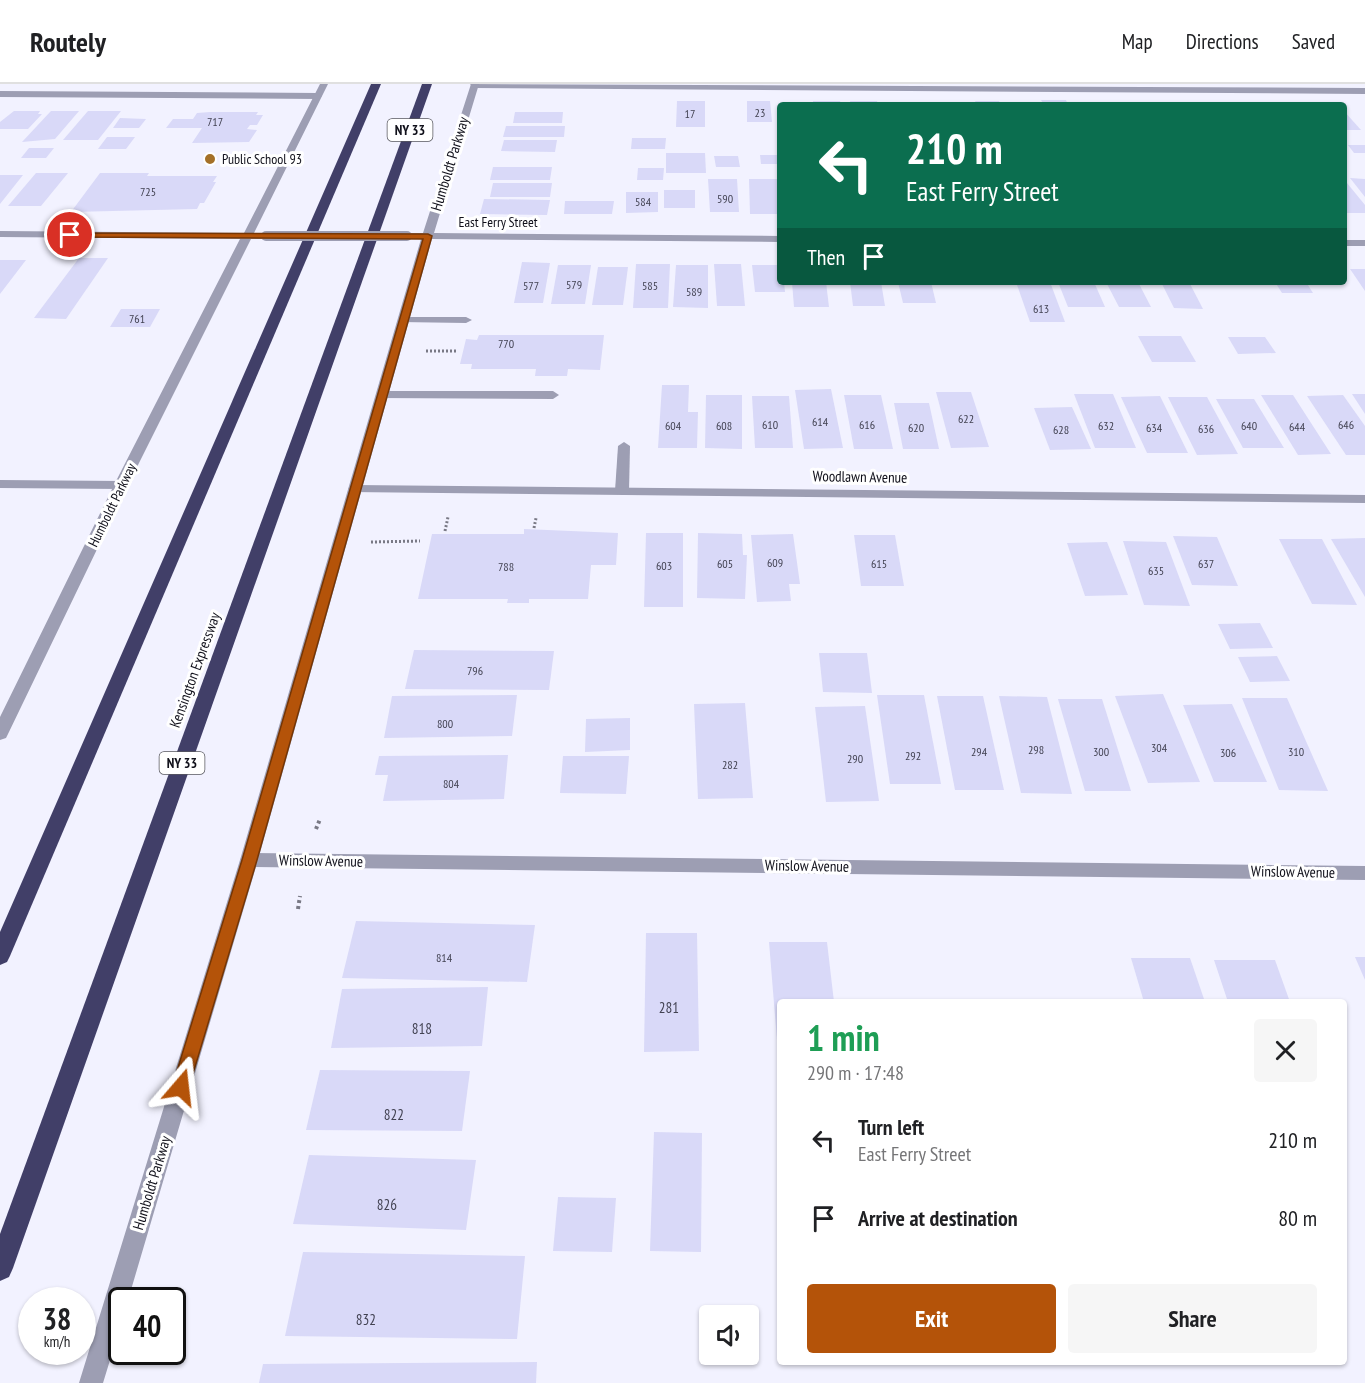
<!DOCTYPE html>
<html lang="en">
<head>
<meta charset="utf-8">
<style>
	:root { --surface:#fff; --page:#f6f6f6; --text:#202124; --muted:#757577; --line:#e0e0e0; --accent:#b45309 }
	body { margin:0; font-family:"PT Sans Narrow",sans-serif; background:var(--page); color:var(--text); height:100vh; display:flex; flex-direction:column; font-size:22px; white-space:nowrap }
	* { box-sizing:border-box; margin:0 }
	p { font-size:20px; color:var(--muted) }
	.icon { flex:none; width:33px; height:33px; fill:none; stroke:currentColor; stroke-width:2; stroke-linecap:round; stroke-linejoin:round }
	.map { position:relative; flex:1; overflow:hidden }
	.details { position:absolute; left:777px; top:915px; width:570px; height:366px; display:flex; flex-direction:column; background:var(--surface); border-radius:6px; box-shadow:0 2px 4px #0004 }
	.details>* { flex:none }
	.hud { position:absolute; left:777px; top:18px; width:570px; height:183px; border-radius:6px; box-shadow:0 2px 4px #0004; background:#0b6e4f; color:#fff; overflow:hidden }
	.tools { position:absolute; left:699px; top:1221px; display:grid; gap:12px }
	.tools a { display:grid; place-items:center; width:60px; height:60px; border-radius:6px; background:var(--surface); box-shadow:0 2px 4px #0004; font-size:30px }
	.speed { position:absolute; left:18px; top:1203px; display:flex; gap:12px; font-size:30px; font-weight:700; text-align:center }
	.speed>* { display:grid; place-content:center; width:78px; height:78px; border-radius:50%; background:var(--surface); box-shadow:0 2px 4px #0004; line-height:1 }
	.speed small { font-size:15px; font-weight:400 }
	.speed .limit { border:3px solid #111; border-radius:9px; background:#fff; color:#111 }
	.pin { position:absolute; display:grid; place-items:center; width:51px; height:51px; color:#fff; margin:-26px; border:3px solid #fff; border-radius:50%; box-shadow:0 2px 6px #0007 }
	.me { position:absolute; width:66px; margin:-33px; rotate:17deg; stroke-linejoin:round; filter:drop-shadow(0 0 4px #0008) }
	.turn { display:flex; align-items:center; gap:21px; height:126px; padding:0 30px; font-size:27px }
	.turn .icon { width:78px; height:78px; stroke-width:2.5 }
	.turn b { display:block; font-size:42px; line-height:51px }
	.then { display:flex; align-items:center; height:57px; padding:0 30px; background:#0003; gap:12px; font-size:22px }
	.round { display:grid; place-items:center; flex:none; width:63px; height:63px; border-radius:6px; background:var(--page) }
	.head { display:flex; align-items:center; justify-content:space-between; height:102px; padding:0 30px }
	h1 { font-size:36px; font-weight:800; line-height:45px; color:#1e9e55 }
	.cta { display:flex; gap:12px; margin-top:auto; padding:12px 30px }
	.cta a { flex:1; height:69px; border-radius:6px; background:var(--accent); color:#fff; font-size:24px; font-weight:800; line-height:69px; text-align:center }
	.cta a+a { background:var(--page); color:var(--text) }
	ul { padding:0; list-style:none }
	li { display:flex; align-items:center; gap:18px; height:78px; padding:0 30px }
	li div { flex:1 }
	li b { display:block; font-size:22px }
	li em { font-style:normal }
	header { display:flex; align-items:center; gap:36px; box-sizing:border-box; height:84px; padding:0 30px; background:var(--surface); border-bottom:2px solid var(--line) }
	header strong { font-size:28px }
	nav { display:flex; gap:33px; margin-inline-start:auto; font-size:21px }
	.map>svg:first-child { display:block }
	.building { fill:#d9d9f8 }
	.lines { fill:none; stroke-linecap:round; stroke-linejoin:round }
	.path-far1 { stroke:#797985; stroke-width:3; stroke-dasharray:2 2; stroke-linecap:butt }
	.path { stroke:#797985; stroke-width:4; stroke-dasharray:3 3; stroke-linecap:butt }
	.service { fill:#9d9eb3; fill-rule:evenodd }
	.minor { fill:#9d9eb3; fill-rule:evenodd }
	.tertiary { fill:#9d9eb3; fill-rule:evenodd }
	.motorway { fill:#413f68; fill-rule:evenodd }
	.tertiary-bridge { stroke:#9d9eb3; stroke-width:10 }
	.route { fill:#b45309; stroke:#753606; stroke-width:1.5 }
	.poi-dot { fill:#a47028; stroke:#fff; stroke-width:2 }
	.labels { text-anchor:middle; stroke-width:6; stroke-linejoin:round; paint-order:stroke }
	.number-label { font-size:12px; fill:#424252 }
	.shield { fill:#fff; stroke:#58585f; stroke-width:1.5 }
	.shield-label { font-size:14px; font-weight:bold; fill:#10101a }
	.far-poi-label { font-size:14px; fill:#10101a; stroke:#fff; text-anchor:start }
	.far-street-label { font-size:14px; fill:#10101a; stroke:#fff }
	.street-label { font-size:15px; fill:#10101a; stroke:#fff }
	.near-number-label { font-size:15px; fill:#424252 }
</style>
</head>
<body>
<header>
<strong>Routely</strong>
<nav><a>Map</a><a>Directions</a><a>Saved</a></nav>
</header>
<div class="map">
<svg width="1365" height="1299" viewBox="0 0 1365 1299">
	<rect width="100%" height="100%" fill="#f2f2ff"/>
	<g class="building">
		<polygon points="1041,16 1066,16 1068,21 1044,21"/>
		<polygon points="677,17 705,17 705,43 676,43"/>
		<polygon points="747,17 770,17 772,38 747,38"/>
		<polygon points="813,17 840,17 841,21 813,21"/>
		<polygon points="850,17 877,17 878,21 851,21"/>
		<polygon points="975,17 999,17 1001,21 977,21"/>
		<polygon points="916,18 940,18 941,21 917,21"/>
		<polygon points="1079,18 1106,18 1108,21 1081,21"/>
		<polygon points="14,27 40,27 38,30 42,30 28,45 0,45 0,38"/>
		<polygon points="51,27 79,27 55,55 22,58"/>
		<polygon points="88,27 121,27 98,56 63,56"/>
		<polygon points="1344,27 1361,46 1344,46"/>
		<polygon points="210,28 258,28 256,31 263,31 257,41 250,41 247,45 257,46 249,58 192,59 202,44 166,44 173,35 193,35 197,29"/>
		<polygon points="515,28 563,28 562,39 513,39"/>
		<polygon points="120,34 146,35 139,44 113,44"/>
		<polygon points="506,42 565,42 564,53 503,53"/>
		<polygon points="107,53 135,53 126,65 98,65"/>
		<polygon points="632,54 666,54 665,65 631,65"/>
		<polygon points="504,56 557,56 555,68 501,67"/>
		<polygon points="1348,61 1365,61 1365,69 1354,69"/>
		<polygon points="29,64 54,64 46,74 21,74"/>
		<polygon points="666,69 705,69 706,89 666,89"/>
		<polygon points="760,71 780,71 780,80 761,80"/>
		<polygon points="714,72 738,72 740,83 716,83"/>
		<polygon points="493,83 552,83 550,96 490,96"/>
		<polygon points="638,84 664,84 663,96 637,96"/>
		<polygon points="36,89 68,89 41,122 8,122"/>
		<polygon points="100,89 149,89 147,92 217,92 213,98 216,98 204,119 200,119 197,125 71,128"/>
		<polygon points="0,91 23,91 0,120"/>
		<polygon points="1350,94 1365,95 1365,113"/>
		<polygon points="708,95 737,95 739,128 710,128"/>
		<polygon points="749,95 778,95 780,130 750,130"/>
		<polygon points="493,99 552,99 550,113 490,113"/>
		<polygon points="1344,99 1347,99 1365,121 1365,129 1344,129"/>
		<rect x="664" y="106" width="31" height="18"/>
		<polygon points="626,108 658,108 658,128 626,129"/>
		<polygon points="484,115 550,116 547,131 480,130"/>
		<polygon points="565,117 614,117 612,130 564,130"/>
		<polygon points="79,174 108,174 66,235 34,234"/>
		<polygon points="0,176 26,176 0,210"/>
		<polygon points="522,178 550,179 543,219 514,219"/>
		<polygon points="636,180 670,180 668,224 633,224"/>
		<polygon points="714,180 741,180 745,222 717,222"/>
		<polygon points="558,181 591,181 585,220 551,220"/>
		<polygon points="676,181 708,181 708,224 673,223"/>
		<polygon points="752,181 780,181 780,198 784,198 785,208 755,208"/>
		<polygon points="598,183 628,183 623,221 592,221"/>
		<polygon points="1350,185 1365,185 1365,207"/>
		<polygon points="792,198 826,198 829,223 794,223"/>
		<polygon points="850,198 881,198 885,222 853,222"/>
		<polygon points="898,198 931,198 936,219 903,219"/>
		<polygon points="1016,198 1050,198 1065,238 1030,238"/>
		<polygon points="1058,198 1094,198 1105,223 1068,223"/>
		<polygon points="1106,198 1138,198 1151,223 1119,223"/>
		<polygon points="1161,198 1189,198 1203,225 1174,224"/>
		<polygon points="1275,198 1306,198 1313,209 1282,209"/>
		<polygon points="121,225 160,225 150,243 110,243"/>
		<polygon points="479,251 604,251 600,286 568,285 567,292 535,292 536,285 471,285 472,280 460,280 466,255 477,256"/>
		<polygon points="1138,252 1181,252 1196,278 1152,278"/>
		<polygon points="1228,253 1265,253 1276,269 1238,270"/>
		<polygon points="662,301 689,301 688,328 698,328 697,364 658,364"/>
		<polygon points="831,305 843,364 804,365 795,306"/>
		<polygon points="936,308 971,308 989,363 951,364"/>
		<polygon points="1074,310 1113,310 1136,364 1095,364"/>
		<polygon points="1352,310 1365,310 1365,330"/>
		<polygon points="706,311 742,311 742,365 705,364"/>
		<polygon points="844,311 881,311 893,365 854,365"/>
		<polygon points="1261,311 1293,311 1331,370 1298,371"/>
		<polygon points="1343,311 1365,342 1365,371 1346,371 1307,312"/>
		<polygon points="752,312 789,312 793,364 755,364"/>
		<polygon points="1160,312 1188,369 1147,369 1121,313"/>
		<polygon points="1168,313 1207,313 1238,370 1197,371"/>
		<polygon points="1216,315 1254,315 1284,364 1243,364"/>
		<polygon points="894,319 929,319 939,365 903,365"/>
		<polygon points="1072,323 1091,365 1050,366 1034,324"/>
		<polygon points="524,445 618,449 616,481 591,481 588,515 529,515 529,519 507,519 508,515 418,515 432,450 524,450"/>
		<polygon points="646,449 683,449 683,523 644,523"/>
		<polygon points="698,449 742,450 743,471 747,471 745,515 697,514"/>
		<polygon points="793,450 800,500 789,500 791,517 757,518 751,451"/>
		<polygon points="854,451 895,451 904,502 861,502"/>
		<polygon points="1173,452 1217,453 1238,502 1192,501"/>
		<polygon points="1365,454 1365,513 1331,455"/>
		<polygon points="1279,455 1322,455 1357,521 1312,520"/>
		<polygon points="1123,457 1166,458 1190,522 1144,521"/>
		<polygon points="1107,458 1128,511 1085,512 1067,459"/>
		<polygon points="1260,539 1273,564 1230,565 1218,540"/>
		<polygon points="414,566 554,567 549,606 405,605"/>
		<polygon points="819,569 867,569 872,609 823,608"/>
		<polygon points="1277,572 1290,597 1250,598 1238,573"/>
		<polygon points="1163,610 1200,698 1148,699 1115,612"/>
		<polygon points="517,611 512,652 384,654 392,612"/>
		<polygon points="877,611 924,611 941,700 890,700"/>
		<polygon points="937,612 983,612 1004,706 955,706"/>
		<polygon points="999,612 1047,613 1072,710 1021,709"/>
		<polygon points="1242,614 1287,614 1328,707 1279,706"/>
		<polygon points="1058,615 1102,615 1131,707 1085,707"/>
		<polygon points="745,619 753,714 698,715 694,620"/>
		<polygon points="1232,620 1267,698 1214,698 1183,621"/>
		<polygon points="865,622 879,717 826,718 815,623"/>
		<polygon points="630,634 630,666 585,668 586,635"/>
		<polygon points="508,671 504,715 383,717 388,691 375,691 379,672"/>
		<polygon points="563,672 629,672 626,710 560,709"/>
		<polygon points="356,837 535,841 527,898 342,894"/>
		<polygon points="646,849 697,849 699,967 644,968"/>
		<polygon points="769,858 827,858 834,918 780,918 780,993"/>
		<polygon points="1355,873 1365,873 1365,896"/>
		<polygon points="1131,874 1190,874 1205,918 1144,918"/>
		<polygon points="1214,876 1275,876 1290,918 1228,918"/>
		<polygon points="488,903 482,962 331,964 342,905"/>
		<polygon points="320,986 470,987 462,1047 306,1046"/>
		<polygon points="654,1048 702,1049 701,1168 650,1167"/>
		<polygon points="309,1071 476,1076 466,1146 293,1140"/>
		<polygon points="558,1113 616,1114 612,1168 553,1167"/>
		<polygon points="303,1168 525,1172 517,1255 285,1252"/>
		<polygon points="537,1278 536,1299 259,1299 263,1280"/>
	</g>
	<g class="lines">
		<g class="path-far1">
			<polyline points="426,267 456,267"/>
			<polyline points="534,444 536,434"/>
			<polyline points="445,447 448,433"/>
			<polyline points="371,458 420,457"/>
		</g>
		<g class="path">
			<polyline points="316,745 320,735"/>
			<polyline points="298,825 300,812"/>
		</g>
		<g class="service">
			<polygon points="404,233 466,233 472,236 466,239 400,238 398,236"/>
			<polygon points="382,307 553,307 559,311 553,315 378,314 376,311"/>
			<polygon points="624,358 630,362 629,407 622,411 615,407 618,362"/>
		</g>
		<g class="minor">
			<polygon points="470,0 1365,4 1365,10 474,4"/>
			<polygon points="0,7 318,9 322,12 318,15 0,13"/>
			<polygon points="0,396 121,397 128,401 121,405 0,404"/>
			<polygon points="355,401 1365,411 1365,419 350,408 348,405 350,402"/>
			<polygon points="249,769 1365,782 1365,796 249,783 243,781 240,776 243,771"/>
		</g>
		<g class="tertiary">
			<polygon points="320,0 328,0 254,149 266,149 271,152 266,155 251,155 128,401 8,650 6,654 0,656 0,633 114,401 240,155 0,153 0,147 244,149"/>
			<polygon points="471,0 479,0 434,149 780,152 780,158 432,155 258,776 128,1216 122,1216 122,1237 103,1299 79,1299 240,776 421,155 407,155 402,152 407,149 423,149"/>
			<rect x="1344" y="156" width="21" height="6"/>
		</g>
		<g class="motorway">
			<polygon points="371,0 381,0 10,872 7,878 0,881 0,848"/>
			<polygon points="422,0 432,0 13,1184 9,1193 0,1197 0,1150"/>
		</g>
		<polyline class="tertiary-bridge" points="266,152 407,152"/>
	</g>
	<polygon class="route" points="67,149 428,150 432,152 257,776 189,1003 187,1009 181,1011 175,1009 172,1003 242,776 423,155 70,153 67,152"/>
	<circle class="poi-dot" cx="210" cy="75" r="6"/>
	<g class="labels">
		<g class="number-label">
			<text x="760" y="33">23</text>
			<text x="690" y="34">17</text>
			<text x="215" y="42">717</text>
			<text x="148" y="112">725</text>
			<text x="725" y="119">590</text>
			<text x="643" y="122">584</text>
			<text x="574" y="205">579</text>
			<text x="531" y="206">577</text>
			<text x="650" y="206">585</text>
			<text x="694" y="212">589</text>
			<text x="1041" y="229">613</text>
			<text x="137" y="239">761</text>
			<text x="506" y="264">770</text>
			<text x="966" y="339">622</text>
			<text x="820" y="342">614</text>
			<text x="770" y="345">610</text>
			<text x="867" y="345">616</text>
			<text x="1346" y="345">646</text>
			<text x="673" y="346">604</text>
			<text x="724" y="346">608</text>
			<text x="1106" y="346">632</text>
			<text x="1249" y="346">640</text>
			<text x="1297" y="347">644</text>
			<text x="916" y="348">620</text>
			<text x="1154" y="348">634</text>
			<text x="1206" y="349">636</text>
			<text x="1061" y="350">628</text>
			<text x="775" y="483">609</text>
			<text x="725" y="484">605</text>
			<text x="879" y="484">615</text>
			<text x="1206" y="484">637</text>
			<text x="664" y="486">603</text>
			<text x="506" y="487">788</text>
			<text x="1156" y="491">635</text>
			<text x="475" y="591">796</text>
			<text x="445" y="644">800</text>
			<text x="1159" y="668">304</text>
			<text x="1036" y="670">298</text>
			<text x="979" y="672">294</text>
			<text x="1101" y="672">300</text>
			<text x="1296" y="672">310</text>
			<text x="1228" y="673">306</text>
			<text x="913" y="676">292</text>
			<text x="855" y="679">290</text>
			<text x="730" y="685">282</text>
			<text x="451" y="704">804</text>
			<text x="444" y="878">814</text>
		</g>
		<g class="shield">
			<rect x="387.5" y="35" width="45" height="22" rx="4.5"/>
			<rect x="159.5" y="668" width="45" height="22" rx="4.5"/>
		</g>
		<g class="shield-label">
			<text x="410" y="51">NY 33</text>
			<text x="182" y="684">NY 33</text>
		</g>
		<g class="far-poi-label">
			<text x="222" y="80">Public School 93</text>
		</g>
		<g class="far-street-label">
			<text x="498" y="143">East Ferry Street</text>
			<text transform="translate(112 421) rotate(-64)" y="5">Humboldt Parkway</text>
		</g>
		<g class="street-label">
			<text transform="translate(450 80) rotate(-73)" y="5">Humboldt Parkway</text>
			<text transform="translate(860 393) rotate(1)" y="5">Woodlawn Avenue</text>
			<text transform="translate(195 586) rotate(-70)" y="5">Kensington Expressway</text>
			<text transform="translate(321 777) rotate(1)" y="5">Winslow Avenue</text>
			<text transform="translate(807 782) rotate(1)" y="5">Winslow Avenue</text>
			<text transform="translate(1293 788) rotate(1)" y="5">Winslow Avenue</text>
			<text transform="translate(152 1099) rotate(-73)" y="5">Humboldt Parkway</text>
		</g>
		<g class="near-number-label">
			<text x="669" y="929">281</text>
			<text x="422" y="950">818</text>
			<text x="394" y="1036">822</text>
			<text x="387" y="1126">826</text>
			<text x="366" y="1241">832</text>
		</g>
	</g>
</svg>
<div class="tools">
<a><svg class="icon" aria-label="sound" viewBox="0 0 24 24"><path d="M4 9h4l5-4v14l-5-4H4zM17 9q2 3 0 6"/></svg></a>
</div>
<div class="speed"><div>38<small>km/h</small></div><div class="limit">40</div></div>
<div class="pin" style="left:70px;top:151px;background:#d93025"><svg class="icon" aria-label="arrive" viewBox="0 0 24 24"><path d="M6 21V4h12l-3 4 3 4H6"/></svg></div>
<svg class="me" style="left:181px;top:1003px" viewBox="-20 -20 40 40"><path d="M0-17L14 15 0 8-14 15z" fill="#b45309" stroke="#fff" stroke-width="4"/></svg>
<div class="hud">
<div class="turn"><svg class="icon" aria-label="left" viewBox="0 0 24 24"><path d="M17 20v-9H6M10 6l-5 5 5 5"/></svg><div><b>210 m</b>East Ferry Street</div></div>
<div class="then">Then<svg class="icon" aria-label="arrive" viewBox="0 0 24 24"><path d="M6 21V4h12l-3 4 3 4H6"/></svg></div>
</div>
<section class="details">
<div class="head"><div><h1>1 min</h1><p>290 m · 17:48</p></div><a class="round"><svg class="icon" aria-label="close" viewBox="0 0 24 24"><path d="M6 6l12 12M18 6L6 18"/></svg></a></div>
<ul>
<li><svg class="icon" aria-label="left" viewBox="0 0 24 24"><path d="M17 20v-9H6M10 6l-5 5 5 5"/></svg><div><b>Turn left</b><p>East Ferry Street</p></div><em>210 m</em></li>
<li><svg class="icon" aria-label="arrive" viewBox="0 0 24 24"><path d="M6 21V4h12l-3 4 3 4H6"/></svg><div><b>Arrive at destination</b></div><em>80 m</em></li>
</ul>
<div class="cta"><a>Exit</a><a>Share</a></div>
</section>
</div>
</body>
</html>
